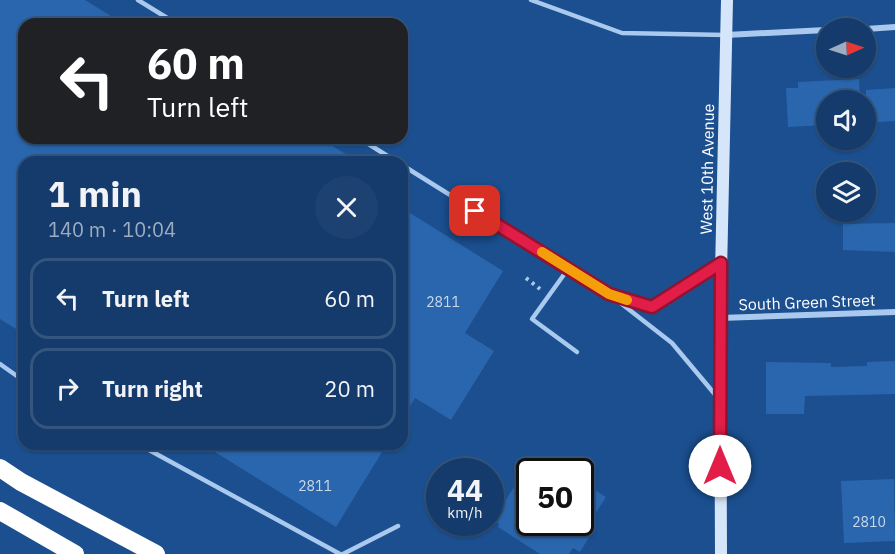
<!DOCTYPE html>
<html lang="en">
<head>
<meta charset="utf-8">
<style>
	:root { --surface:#143b6b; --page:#1d4271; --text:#f1f3f6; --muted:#9dadc1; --line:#33557e }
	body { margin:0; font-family:"IBM Plex Sans",sans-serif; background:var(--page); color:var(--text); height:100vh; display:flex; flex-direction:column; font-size:22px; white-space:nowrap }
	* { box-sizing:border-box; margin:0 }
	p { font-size:20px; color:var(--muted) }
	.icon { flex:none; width:33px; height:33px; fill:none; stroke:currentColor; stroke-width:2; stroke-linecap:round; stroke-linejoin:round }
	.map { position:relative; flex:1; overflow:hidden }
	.panel { position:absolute; left:18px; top:156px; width:390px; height:294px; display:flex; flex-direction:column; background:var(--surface); border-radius:18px; box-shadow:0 2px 4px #0004,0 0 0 2px var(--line) }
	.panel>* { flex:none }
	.hud { position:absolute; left:18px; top:18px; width:390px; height:126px; border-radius:18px; box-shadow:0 2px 4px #0004,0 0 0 2px var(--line); background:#202124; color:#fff; overflow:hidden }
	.needle { width:39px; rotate:87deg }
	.tools { position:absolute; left:816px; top:18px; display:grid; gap:12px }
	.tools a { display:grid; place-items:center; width:60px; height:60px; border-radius:50%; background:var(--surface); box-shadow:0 2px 4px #0004,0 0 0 2px var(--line); font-size:30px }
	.speed { position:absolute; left:426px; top:458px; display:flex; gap:12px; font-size:30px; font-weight:700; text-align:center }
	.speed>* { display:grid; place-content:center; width:78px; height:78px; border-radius:50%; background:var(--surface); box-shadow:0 2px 4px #0004,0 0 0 2px var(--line); line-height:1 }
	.speed small { font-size:15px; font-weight:400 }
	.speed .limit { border:3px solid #111; border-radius:9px; background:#fff; color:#111 }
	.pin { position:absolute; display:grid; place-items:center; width:51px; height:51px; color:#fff; margin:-26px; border-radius:12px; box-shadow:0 3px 9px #0006 }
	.me { position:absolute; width:66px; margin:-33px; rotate:0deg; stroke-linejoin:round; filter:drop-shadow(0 0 4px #0008) }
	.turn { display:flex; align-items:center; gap:21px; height:126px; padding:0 30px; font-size:27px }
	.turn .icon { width:78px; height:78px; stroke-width:2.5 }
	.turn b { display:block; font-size:42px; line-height:51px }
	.round { display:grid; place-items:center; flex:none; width:63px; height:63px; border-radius:32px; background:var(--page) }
	.head { display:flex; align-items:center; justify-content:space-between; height:102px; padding:0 30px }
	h1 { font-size:36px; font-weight:700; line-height:45px }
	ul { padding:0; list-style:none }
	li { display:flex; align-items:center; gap:18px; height:81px; margin:0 12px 9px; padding:0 18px; border:3px solid var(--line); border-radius:18px }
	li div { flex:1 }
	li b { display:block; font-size:22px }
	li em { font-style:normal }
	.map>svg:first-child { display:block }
	.building { fill:#2a66ad }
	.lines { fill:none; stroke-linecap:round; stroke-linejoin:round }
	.path { stroke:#a9c9ee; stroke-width:4; stroke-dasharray:3 4.5; stroke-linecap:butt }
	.lane { stroke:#a9c9ee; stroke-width:4.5 }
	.street { stroke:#a9c9ee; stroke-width:6 }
	.secondary { stroke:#d6e6fa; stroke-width:12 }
	.highway { stroke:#fff; stroke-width:18 }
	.route-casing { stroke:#92132f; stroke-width:15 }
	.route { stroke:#e11d48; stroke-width:10 }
	.slow { stroke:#f59e0b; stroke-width:10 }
	.labels { text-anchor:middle; stroke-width:6; stroke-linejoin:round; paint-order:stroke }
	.number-label { font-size:14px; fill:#cad9ea }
	.street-label { font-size:16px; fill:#fff; stroke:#1b4f8f }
</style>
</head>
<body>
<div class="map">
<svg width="895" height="554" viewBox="0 0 895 554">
	<rect width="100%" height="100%" fill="#1b4f8f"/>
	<g class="building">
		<polygon points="0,0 85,0 124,24 24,24 24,138 319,138 359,162 24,162 24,334 0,319"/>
		<polygon points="859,79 860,100 826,100 826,125 788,127 786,88 798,88 798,82"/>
		<polygon points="895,88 895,121 866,123 866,90"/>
		<polygon points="402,208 503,271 465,333 494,351 451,420 415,398 402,419"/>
		<polygon points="895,223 895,252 843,250 843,224"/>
		<polygon points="895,361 895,394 805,396 804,414 766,414 766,362 831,363 831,367 867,366 867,362"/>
		<polygon points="202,444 387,444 336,527"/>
		<polygon points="530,462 530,522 580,522 580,481 606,497 585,530 591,534 580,552 573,548 569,554 540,554 498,527 499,524 493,520"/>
		<polygon points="894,479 895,541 844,543 841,481"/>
	</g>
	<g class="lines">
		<polyline class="path" points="526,278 540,289"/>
		<g class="lane">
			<polyline points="138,0 177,24"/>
			<polyline points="531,0 622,33 726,35"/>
			<polyline points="359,138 397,162"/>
			<polyline points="402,165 609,294 672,343 718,398"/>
			<polyline points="568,269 532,319 577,352"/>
			<polyline points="613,295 652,307 719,264"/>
			<polyline points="0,364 24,381"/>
			<polyline points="138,444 340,554"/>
			<polyline points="343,554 398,526"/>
		</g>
		<g class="street">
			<polyline points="866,29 895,27"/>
			<polyline points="726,35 826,30"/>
			<polyline points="720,318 895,312"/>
		</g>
		<polyline class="secondary" points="721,554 720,318 727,0"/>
		<g class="highway">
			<polyline points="0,468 21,482 156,554"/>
			<polyline points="0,511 75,554"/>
		</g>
	</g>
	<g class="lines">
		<g class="route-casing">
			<polyline id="route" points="475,211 609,294 652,307 721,263 720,466"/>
		</g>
		<use href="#route" class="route"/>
		<polyline class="slow" points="542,252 609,294 627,300"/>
	</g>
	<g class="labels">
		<g class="number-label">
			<text x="443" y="307">2811</text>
			<text x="315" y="491">2811</text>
			<text x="869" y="527">2810</text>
		</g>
		<g class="street-label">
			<text transform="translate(707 169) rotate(-89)" y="6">West 10th Avenue</text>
			<text transform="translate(807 302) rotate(-2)" y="6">South Green Street</text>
		</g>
	</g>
</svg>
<div class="tools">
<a><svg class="needle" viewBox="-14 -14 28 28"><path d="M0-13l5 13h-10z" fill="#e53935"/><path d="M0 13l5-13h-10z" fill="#9dadc1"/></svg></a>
<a><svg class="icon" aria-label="sound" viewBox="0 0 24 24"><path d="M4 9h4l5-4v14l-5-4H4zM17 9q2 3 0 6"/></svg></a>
<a><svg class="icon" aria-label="layers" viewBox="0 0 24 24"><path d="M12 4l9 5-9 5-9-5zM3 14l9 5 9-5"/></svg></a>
</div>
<div class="speed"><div>44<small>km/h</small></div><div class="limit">50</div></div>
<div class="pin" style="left:475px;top:211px;background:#d93025"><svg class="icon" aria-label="arrive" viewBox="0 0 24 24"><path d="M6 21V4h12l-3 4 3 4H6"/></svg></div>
<svg class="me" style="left:720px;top:466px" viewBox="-20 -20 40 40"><circle r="19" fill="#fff"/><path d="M0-13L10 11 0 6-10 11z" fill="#e11d48"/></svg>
<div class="hud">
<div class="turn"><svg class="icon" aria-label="left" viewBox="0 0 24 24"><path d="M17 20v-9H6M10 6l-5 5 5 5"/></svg><div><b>60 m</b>Turn left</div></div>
</div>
<section class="panel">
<div class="head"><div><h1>1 min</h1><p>140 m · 10:04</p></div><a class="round"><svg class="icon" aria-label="close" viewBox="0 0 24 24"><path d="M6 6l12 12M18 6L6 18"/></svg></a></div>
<ul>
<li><svg class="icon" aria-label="left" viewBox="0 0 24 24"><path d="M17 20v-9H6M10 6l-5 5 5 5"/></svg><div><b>Turn left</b></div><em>60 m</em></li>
<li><svg class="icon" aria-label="right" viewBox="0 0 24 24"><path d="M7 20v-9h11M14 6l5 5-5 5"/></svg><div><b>Turn right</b></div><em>20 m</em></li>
</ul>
</section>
</div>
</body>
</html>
